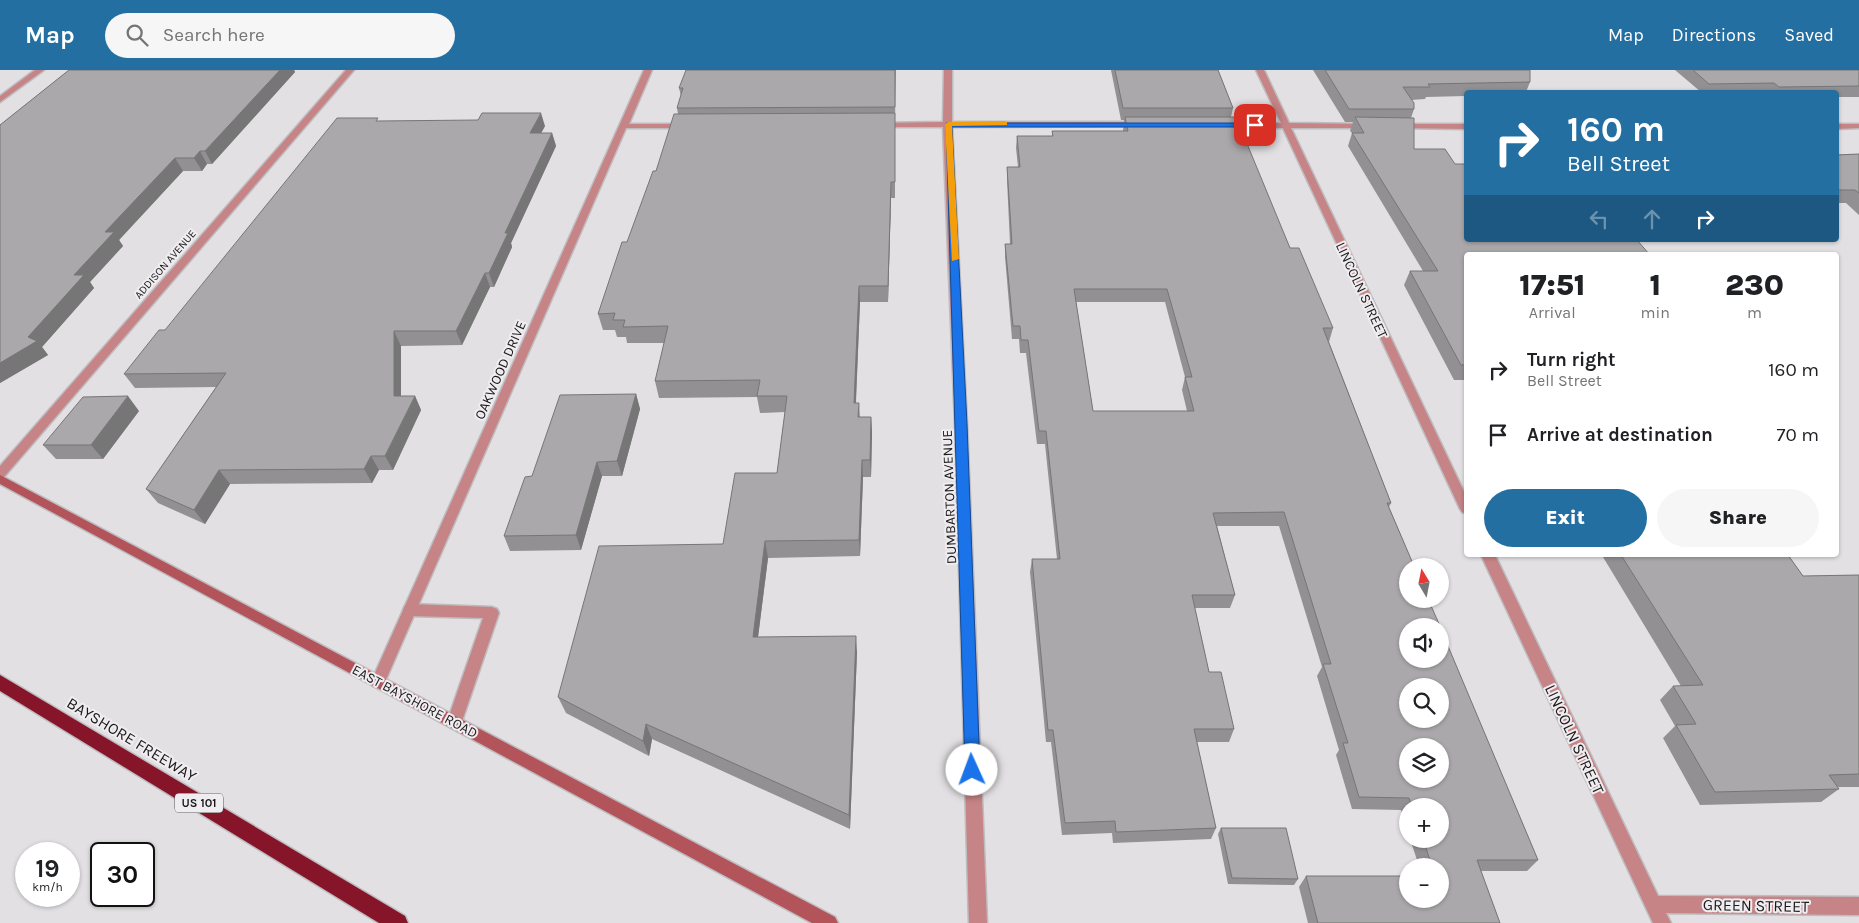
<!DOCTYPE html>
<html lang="en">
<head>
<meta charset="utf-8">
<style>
	:root { --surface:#fff; --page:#f6f6f6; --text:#202124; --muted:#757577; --accent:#246fa2 }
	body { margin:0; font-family:Karla,sans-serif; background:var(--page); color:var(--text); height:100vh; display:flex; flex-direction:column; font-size:19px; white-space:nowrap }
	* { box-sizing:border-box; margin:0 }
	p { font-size:16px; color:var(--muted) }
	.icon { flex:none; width:28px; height:28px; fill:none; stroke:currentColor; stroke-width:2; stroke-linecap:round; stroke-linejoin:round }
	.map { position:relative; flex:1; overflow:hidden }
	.sheet { position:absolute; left:1464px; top:182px; width:375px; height:305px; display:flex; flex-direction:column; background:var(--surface); border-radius:5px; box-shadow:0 1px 4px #0004 }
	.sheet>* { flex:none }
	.top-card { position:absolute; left:1464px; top:20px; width:375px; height:152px; border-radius:5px; box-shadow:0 1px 4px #0004; background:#246fa2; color:#fff; overflow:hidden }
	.needle { width:32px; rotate:350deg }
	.controls { position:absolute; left:1399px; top:488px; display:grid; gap:10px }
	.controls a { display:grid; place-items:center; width:50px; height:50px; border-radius:50%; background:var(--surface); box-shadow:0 1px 4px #0004; font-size:25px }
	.speed { position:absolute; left:15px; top:772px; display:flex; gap:10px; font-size:25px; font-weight:700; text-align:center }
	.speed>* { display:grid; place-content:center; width:65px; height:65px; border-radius:50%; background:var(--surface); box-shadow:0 1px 4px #0004; line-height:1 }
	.speed small { font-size:12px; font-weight:400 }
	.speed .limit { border:2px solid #111; border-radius:8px; background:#fff; color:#111 }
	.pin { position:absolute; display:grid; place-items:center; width:42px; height:42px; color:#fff; margin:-21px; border-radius:10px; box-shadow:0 2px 8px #0006 }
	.me { position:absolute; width:55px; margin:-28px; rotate:358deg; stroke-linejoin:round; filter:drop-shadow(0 0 4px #0008) }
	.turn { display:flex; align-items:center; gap:18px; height:105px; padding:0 20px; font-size:22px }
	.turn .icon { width:65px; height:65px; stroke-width:2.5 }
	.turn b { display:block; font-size:35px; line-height:42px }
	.lanes { display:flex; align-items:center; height:48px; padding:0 20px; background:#0003; justify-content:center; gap:25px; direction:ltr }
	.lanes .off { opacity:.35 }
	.eta { display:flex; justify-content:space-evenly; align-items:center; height:85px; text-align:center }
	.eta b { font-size:30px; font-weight:800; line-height:35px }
	.cta { display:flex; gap:10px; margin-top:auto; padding:10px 20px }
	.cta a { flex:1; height:58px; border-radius:30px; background:var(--accent); color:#fff; font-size:20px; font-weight:800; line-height:58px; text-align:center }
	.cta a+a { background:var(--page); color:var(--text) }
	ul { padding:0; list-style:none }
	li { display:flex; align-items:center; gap:15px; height:65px; padding:0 20px }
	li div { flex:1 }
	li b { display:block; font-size:19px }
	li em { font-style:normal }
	header { display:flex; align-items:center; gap:30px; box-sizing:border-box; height:70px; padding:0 25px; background:var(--accent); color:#fff }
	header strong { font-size:24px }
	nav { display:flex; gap:28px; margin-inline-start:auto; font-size:18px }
	.search { width:350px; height:45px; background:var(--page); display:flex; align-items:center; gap:12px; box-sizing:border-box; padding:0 18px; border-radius:28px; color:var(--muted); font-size:19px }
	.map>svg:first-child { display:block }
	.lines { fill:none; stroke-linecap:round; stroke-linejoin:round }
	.lane-casing { stroke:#bebcbf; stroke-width:3 }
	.street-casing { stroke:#bebcbf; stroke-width:3 }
	.secondary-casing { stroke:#bebcbf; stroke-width:3 }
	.highway-casing { stroke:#bebcbf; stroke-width:3 }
	.lane { fill:#c68486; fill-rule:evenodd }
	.street { fill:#c68486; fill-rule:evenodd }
	.secondary { fill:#b3545b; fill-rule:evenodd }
	.highway { fill:#86152a; fill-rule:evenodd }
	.wall { fill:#929092; fill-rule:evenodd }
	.shaded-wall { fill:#777677 }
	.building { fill:#aaa8aa; stroke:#777677; fill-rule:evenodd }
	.route { fill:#1a73e8; stroke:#114b97 }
	.slow { fill:#f59e0b }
	.labels { text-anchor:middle; stroke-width:4; stroke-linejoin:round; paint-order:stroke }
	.far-street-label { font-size:11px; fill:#1b1a1b; stroke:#f0edf0 }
	.shield { fill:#f0edf0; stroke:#5b595b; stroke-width:1 }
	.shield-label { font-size:12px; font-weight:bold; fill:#1b1a1b }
	.street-label { font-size:14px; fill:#1b1a1b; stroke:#f0edf0 }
	.near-street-label { font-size:16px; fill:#1b1a1b; stroke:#f0edf0 }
</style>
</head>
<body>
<header>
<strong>Map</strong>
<div class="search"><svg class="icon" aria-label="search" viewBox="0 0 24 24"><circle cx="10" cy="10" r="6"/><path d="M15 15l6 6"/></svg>Search here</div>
<nav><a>Map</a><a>Directions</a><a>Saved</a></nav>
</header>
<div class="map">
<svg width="1859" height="853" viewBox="0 0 1859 853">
	<rect width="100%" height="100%" fill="#e2e0e3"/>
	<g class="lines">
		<g class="lane-casing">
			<polygon id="lane" points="410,534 492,537 497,539 499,543 460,657 455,659 450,657 447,652 483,548 410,546 405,544 403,540 405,536"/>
		</g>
		<g class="street-casing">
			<g id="street">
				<polygon points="35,0 44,0 0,32 0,26"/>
				<polygon points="346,0 354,0 4,407 0,408 0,396"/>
				<polygon points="644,0 652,0 629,54 685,54 689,56 685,58 626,58 385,612 383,616 378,618 373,616 371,612"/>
				<polygon points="944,0 952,0 952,52 1140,52 1144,54 1140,56 952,57 967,354 987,853 969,853 955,354 943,57 878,57 874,55 878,53 943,52"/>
				<polygon points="1256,0 1264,0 1289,53 1368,54 1372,56 1368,58 1291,58 1466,426 1466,444 1462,442 1460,439 1283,58 1223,57 1219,55 1223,53 1281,53"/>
				<polygon points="1395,54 1466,54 1466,59 1398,58 1394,56"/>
				<polygon points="1836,54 1859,54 1859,58 1836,59"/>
				<polygon points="1481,485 1495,485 1658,826 1859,827 1859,845 1666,843 1671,853 1653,853"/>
			</g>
		</g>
		<g class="secondary-casing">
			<polygon id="secondary" points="0,405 835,847 838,853 812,853 0,414"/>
		</g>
		<g class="highway-casing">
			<polygon id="highway" points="0,605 405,846 408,853 379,853 0,621"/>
		</g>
		<use href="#lane" class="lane"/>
		<use href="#street" class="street"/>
		<use href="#secondary" class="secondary"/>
		<use href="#highway" class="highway"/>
	</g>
	<g class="wall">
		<polygon points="69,0 294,0 295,2 212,94 207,94 202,101 183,101 119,170 123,176 90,212 94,218 42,277 48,285 0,313 0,55"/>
		<polygon points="896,0 895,49 895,128 891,128 888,232 860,232 856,333 859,333 860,347 871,347 872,363 871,407 863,407 860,486 768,488 758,567 857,582 850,759 652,669 649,686 566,643 558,627 723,474 777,403 785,342 760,343 757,327 659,328 655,311 664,273 627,273 626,267 617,267 615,260 603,260 598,244 656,101 678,44 677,38 681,26 679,18"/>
		<path d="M1111,0H1218L1233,38L1231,47L1290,178L1333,258L1329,272L1391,433L1389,437L1538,790L1527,801H1481L1500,853H1308L1299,817L1306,806L1440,829V796H1419L1410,769H1440V736H1408V760L1401,740L1352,739L1336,685L1339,680L1317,606L1322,597L1279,456H1217L1235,525L1230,538H1195L1209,602L1234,659L1229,672H1197L1216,758L1211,769L1113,773L1112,763L1062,765L1051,672H1046L1030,502L1032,489H1057L1045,374H1037L1026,283H1020L1019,269H1012L1005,187V174H1010L1007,110V97H1018L1016,78L1017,66H1052V61H1123L1124,50H1121ZM1076,232H1165L1185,307L1182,320L1187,341H1093Z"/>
		<polygon points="1313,0 1530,0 1530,12 1526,22 1466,22 1466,26 1426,27 1425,29 1411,30 1414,39 1411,48 1414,79 1466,185 1466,310 1454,310 1404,215 1410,201 1423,201 1348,76 1352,63 1350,61 1353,52 1345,52"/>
		<polygon points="1675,0 1859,0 1859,27 1836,27 1836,22 1701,22"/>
		<polygon points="379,51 545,56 541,63 552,63 556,76 511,173 512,177 494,217 490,217 462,275 401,276 401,326 415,326 421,340 393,400 379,400 372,413 230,414 205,454 158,433 146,419 216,317 135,318 124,304 165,260"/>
		<polygon points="1859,84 1859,145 1846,133 1836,133 1836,85"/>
		<polygon points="636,324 640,339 622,406 602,406 581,480 510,481 504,466 532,406"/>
		<polygon points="139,341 103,389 56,389 43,375"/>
		<polygon points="1586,485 1788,485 1803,506 1859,505 1859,717 1838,717 1839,719 1821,732 1700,735 1663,668 1675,656 1660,630 1673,616 1681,616 1603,487 1587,487"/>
		<polygon points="1221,758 1298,809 1294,815 1228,814 1218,764"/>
	</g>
	<g class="shaded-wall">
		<polygon points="280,0 294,0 295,2 212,94 205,81"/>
		<polygon points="541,43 545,56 534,76 530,63"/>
		<polygon points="552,63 556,76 511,173 512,177 494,217 489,203 505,163"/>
		<polygon points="200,81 207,94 202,101 194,88"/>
		<polygon points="175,88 183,101 119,170 123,176 90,212 94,218 42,277 48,285 0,313 0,293 28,267 105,162"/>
		<polygon points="891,112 891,128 888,232 888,216"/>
		<polygon points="485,203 490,217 462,275 456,261"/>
		<polygon points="859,216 860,232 855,349 854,333"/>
		<polygon points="394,261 401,276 401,340 394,326"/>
		<polygon points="636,324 640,339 622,406 617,391"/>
		<polygon points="128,326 139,341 103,389 91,375"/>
		<polygon points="415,326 421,340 393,400 385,386"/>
		<polygon points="871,347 872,363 871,407 870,390"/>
		<polygon points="371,386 379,400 372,413 364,399"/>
		<polygon points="862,390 863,407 860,486 859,470"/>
		<polygon points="597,392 602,406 581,480 576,465"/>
		<polygon points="219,400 230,414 205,454 194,440"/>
		<polygon points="765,471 768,488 756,583 753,567"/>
		<polygon points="856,566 857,582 850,759 849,745"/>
		<polygon points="646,654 652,669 649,686 643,671"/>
	</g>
	<g class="building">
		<polygon points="69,0 280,0 205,81 200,81 194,88 175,88 105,162 114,162 74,205 84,205 28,267 37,271 0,293 0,55"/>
		<polygon points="686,0 895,0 895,37 677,38 683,18 679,18"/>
		<polygon points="1115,0 1218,0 1233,38 1123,38"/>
		<polygon points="1325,0 1530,0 1530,12 1428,14 1430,17 1403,17 1414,33 1414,39 1349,39"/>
		<polygon points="1693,0 1859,0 1859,16 1779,17 1774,13 1709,14"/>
		<polygon points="482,43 541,43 530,63 552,63 505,163 508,163 489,203 485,203 456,261 394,261 394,326 415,326 385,386 371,386 364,399 219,400 194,440 146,419 226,303 124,304 159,260 165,260 337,48 378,48 376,51 478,50"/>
		<polygon points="895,43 895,112 891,112 888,216 859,216 854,333 859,333 858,347 871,347 870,390 862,390 859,470 765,471 753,567 856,566 849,745 646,654 643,671 558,627 599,476 723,474 735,403 777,403 787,326 757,326 760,310 655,311 668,256 623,257 625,250 613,250 615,243 598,244 622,172 627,172 653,101 656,101 674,44"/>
		<path d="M1125,47H1236L1290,178H1299L1333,258H1323L1391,433H1387L1414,496H1408V529H1428L1440,556H1408V589H1440V557L1538,790H1477L1500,853H1318L1306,806H1408V829H1440V796H1432L1423,769H1440V736H1412L1409,728L1359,727L1343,673H1348L1323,594H1331L1284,442L1213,443L1235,525H1192L1209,602H1221L1234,659H1194L1216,758L1116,762L1115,751L1065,753L1053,660H1048L1032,489H1060L1046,361H1039L1028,270H1021L1020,256H1013L1005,174H1012L1007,97H1020L1017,66H1053L1052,61H1128ZM1074,219H1167L1192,307H1185L1194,341H1093ZM1408,616H1440V649H1408ZM1408,676H1440V709H1408Z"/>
		<polygon points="1355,47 1414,48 1414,79 1445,79 1455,94 1466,94 1466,170 1557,170 1558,171 1564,170 1637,170 1650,185 1466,185 1466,295 1461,295 1410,201 1438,201 1352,63 1364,63"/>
		<polygon points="1859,84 1859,123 1855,120 1836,120 1836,85"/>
		<polygon points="636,324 617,391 597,392 576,465 504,466 525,407 532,406 560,325"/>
		<polygon points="128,326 91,375 43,375 83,327"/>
		<polygon points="1621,485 1788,485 1803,506 1859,505 1859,704 1829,705 1839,719 1715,722 1676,655 1696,654 1673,616 1703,615"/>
		<polygon points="1221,758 1286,758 1298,809 1232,808"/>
	</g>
	<polygon class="route" points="946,53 1255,53 1259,55 1255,57 952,57 967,354 980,700 978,704 972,706 967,704 965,700"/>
	<polygon class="slow" points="1004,51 1007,52 1007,55 952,56 959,189 952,191 945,54 948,52"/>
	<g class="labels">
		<g class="far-street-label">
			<text transform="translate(165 194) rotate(-49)" y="4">ADDISON AVENUE</text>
		</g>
		<rect class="shield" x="175" y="723.5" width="48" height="19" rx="4"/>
		<g class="shield-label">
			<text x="199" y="737">US 101</text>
		</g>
		<g class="street-label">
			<text transform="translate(1362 220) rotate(65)" y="5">LINCOLN STREET</text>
			<text transform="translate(500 300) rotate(-66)" y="5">OAKWOOD DRIVE</text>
			<text transform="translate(949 427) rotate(-92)" y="5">DUMBARTON AVENUE</text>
			<text transform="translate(415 631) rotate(28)" y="5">EAST BAYSHORE ROAD</text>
		</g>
		<g class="near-street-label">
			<text transform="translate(132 669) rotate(31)" y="6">BAYSHORE FREEWAY</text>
			<text transform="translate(1575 669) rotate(65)" y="6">LINCOLN STREET</text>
			<text transform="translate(1756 835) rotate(1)" y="6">GREEN STREET</text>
		</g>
	</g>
</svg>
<div class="controls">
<a><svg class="needle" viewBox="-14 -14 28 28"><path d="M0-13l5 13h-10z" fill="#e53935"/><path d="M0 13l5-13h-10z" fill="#757577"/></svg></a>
<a><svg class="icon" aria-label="sound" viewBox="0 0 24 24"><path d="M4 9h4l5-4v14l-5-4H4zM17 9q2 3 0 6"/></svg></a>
<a><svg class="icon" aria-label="search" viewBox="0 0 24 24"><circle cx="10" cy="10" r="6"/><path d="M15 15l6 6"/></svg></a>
<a><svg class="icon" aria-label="layers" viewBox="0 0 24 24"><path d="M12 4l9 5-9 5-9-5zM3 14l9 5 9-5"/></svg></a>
<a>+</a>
<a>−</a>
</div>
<div class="speed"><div>19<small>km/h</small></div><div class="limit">30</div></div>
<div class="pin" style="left:1255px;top:55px;background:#d93025"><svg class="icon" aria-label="arrive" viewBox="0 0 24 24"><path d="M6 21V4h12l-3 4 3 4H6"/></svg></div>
<svg class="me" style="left:972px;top:700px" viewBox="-20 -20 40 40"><circle r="19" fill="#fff"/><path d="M0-13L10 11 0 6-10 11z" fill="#1a73e8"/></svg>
<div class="top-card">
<div class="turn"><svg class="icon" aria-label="right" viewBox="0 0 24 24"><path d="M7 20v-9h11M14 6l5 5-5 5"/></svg><div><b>160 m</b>Bell Street</div></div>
<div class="lanes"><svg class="icon off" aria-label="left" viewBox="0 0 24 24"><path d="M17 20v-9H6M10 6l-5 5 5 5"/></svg><svg class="icon off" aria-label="ahead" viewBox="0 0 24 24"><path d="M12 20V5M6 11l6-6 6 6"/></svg><svg class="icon" aria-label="right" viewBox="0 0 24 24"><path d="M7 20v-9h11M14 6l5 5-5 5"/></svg></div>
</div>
<section class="sheet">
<div class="eta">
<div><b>17:51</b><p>Arrival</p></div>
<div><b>1</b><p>min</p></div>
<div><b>230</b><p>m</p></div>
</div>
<ul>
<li><svg class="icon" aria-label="right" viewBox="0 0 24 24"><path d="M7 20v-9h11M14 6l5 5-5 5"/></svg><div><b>Turn right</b><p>Bell Street</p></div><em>160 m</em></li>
<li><svg class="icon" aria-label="arrive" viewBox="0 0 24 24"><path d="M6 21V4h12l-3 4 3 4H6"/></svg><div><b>Arrive at destination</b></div><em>70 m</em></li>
</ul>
<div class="cta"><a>Exit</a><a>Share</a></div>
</section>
</div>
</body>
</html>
